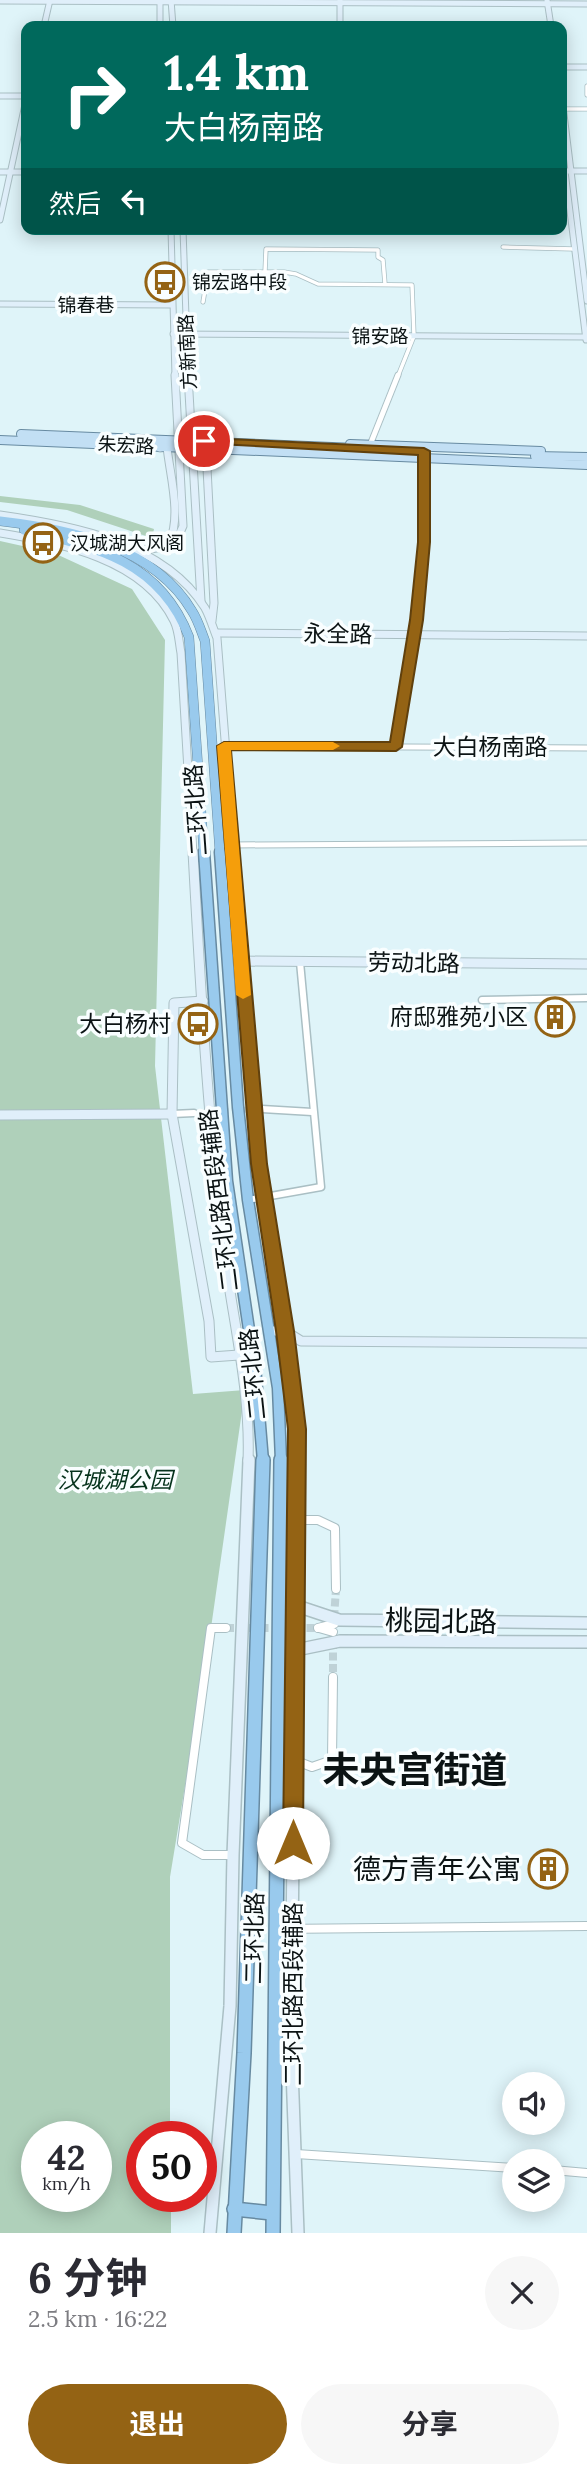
<!DOCTYPE html>
<html lang="zh">
<head>
<meta charset="utf-8">
<style>
	:root { --surface:#fff; --page:#f7f7f7; --text:#2b2b33; --muted:#7c7c81; --accent:#946314 }
	body { margin:0; font-family:Lora,"Noto Sans SC",serif; background:var(--page); color:var(--text); height:100vh; display:flex; flex-direction:column; font-size:26px; white-space:nowrap }
	* { box-sizing:border-box; margin:0 }
	p { font-size:23px; color:var(--muted) }
	.icon { flex:none; width:38px; height:38px; fill:none; stroke:currentColor; stroke-width:2; stroke-linecap:round; stroke-linejoin:round }
	.map { position:relative; height:2233px; overflow:hidden }
	.sheet { display:flex; flex-direction:column; background:var(--surface); flex:1 }
	.sheet>* { flex:none }
	.guide { position:absolute; left:21px; top:21px; width:546px; height:214px; border-radius:14px; box-shadow:0 4px 18px #0003; background:#00695c; color:#fff; overflow:hidden }
	.fabs { position:absolute; left:502px; top:2072px; display:grid; gap:14px }
	.fabs a { display:grid; place-items:center; width:63px; height:63px; border-radius:50%; background:var(--surface); box-shadow:0 4px 18px #0003; font-size:35px }
	.speed { position:absolute; left:21px; top:2121px; display:flex; gap:14px; font-size:35px; font-weight:700; text-align:center }
	.speed>* { display:grid; place-content:center; width:91px; height:91px; border-radius:50%; background:var(--surface); box-shadow:0 4px 18px #0003; line-height:1 }
	.speed small { font-size:18px; font-weight:400 }
	.speed .limit { border:10px solid #d22; background:#fff; color:#111 }
	.pin { position:absolute; display:grid; place-items:center; width:60px; height:60px; color:#fff; margin:-30px; border:4px solid #fff; border-radius:50%; box-shadow:0 2px 7px #0007 }
	.me { position:absolute; width:77px; margin:-38px; rotate:0deg; stroke-linejoin:round; filter:drop-shadow(0 0 5px #0008) }
	.turn { display:flex; align-items:center; gap:24px; height:147px; padding:0 28px; font-size:32px }
	.turn .icon { width:91px; height:91px; stroke-width:2.5 }
	.turn b { display:block; font-size:49px; line-height:60px }
	.then { display:flex; align-items:center; height:66px; padding:0 28px; background:#0003; gap:14px; font-size:26px }
	.round { display:grid; place-items:center; flex:none; width:74px; height:74px; border-radius:37px; background:var(--page) }
	.head { display:flex; align-items:center; justify-content:space-between; height:119px; padding:0 28px }
	h1 { font-size:42px; font-weight:700; line-height:52px }
	.action { display:flex; gap:14px; margin-top:auto; padding:14px 28px }
	.action a { flex:1; height:80px; border-radius:42px; background:var(--accent); color:#fff; font-size:28px; font-weight:700; line-height:80px; text-align:center }
	.action a+a { background:var(--page); color:var(--text) }
	.map>svg:first-child { display:block }
	.green { fill:#afd0ba; fill-rule:evenodd }
	.lines { fill:none; stroke-linecap:round; stroke-linejoin:round }
	.street-tunnel-far1 { stroke:#bfd2d7; stroke-width:6; stroke-dasharray:6 3.5; stroke-linecap:butt }
	.street-tunnel { stroke:#bfd2d7; stroke-width:8; stroke-dasharray:8 3.5; stroke-linecap:butt }
	.street-far3-casing { stroke:#aabfc4; stroke-width:5 }
	.street-far2-casing { stroke:#aabfc4; stroke-width:7 }
	.street-far1-casing { stroke:#aabfc4; stroke-width:9 }
	.street-casing { stroke:#aabfc4; stroke-width:10 }
	.secondary-far3-casing { stroke:#aabfc4; stroke-width:7 }
	.secondary-far2-casing { stroke:#aabfc4; stroke-width:9 }
	.secondary-far1-casing { stroke:#aabfc4; stroke-width:11 }
	.secondary-casing { stroke:#aabfc4; stroke-width:14 }
	.primary-casing { stroke:#678aa1; stroke-width:10 }
	.highway-far2-casing { stroke:#678aa1; stroke-width:10 }
	.highway-far1-casing { stroke:#678aa1; stroke-width:13 }
	.highway-casing { stroke:#678aa1; stroke-width:16 }
	.street-far3 { stroke:#fff; stroke-width:3.5 }
	.street-far2 { stroke:#fff; stroke-width:5 }
	.street-far1 { stroke:#fff; stroke-width:6 }
	.street { stroke:#fff; stroke-width:8 }
	.secondary-far3 { stroke:#e0effa; stroke-width:5 }
	.secondary-far2 { stroke:#e0effa; stroke-width:7 }
	.secondary-far1 { stroke:#e0effa; stroke-width:9 }
	.secondary { stroke:#e0effa; stroke-width:11 }
	.primary { stroke:#c2dff4; stroke-width:8 }
	.highway-far2 { stroke:#99caed; stroke-width:9 }
	.highway-far1 { stroke:#99caed; stroke-width:10 }
	.highway { stroke:#99caed; stroke-width:13 }
	.route { fill:#946314; stroke:#60400d; stroke-width:2 }
	.slow { fill:#f59e0b }
	.labels { text-anchor:middle; stroke-width:7; stroke-linejoin:round; paint-order:stroke }
	.far-poi-label { font-size:19px; fill:#0b1314; stroke:#f9feff; text-anchor:start }
	.far-street-label { font-size:19px; fill:#0b1314; stroke:#f9feff }
	.street-label { font-size:23px; fill:#0b1314; stroke:#f9feff }
	.poi-label { font-size:23px; fill:#0b1314; stroke:#f9feff; text-anchor:end }
	.park-label { font-size:23px; font-style:italic; fill:#05331c; stroke:#f9feff }
	.near-street-label { font-size:28px; fill:#0b1314; stroke:#f9feff }
	.near-poi-label { font-size:28px; fill:#0b1314; stroke:#f9feff; text-anchor:end }
	.near-district-label { font-size:37px; font-weight:bold; fill:#0b1314; stroke:#f9feff }
</style>
</head>
<body>
<div class="map">
<svg width="587" height="2233" viewBox="0 0 587 2233">
	<rect width="100%" height="100%" fill="#dff4f9"/>
	<g class="green">
		<polygon points="0,496 80,505 154,529 152,538 67,510 0,502"/>
		<path d="M0,541L54,553L132,589L165,640L155,1066L193,1394L245,1390L211,1628L170,1877V2137H142V2196H171V2233H0ZM37,2137H96V2196H37Z"/>
	</g>
	<g class="lines">
		<polyline class="street-tunnel-far1" points="194,1113 256,1109"/>
		<g class="street-tunnel">
			<polyline points="334,1618 336,1589"/>
			<polyline points="226,1628 318,1628"/>
			<polyline points="333,1641 333,1677"/>
		</g>
		<g class="street-far3-casing">
			<g id="street-far3">
				<polyline points="587,86 587,95"/>
				<polyline points="563,109 587,109"/>
				<polyline points="503,247 574,249"/>
				<polyline points="265,272 266,249 378,250 378,257 383,260 385,284"/>
				<polyline points="203,302 208,272 284,272 296,274 318,284 412,285 414,336 398,376"/>
			</g>
		</g>
		<g class="street-far2-casing">
			<g id="street-far2">
				<polyline points="370,445 398,375"/>
				<polyline points="224,746 587,748"/>
				<polyline points="232,845 587,843"/>
			</g>
		</g>
		<g class="street-far1-casing">
			<g id="street-far1">
				<polyline points="482,1000 587,998"/>
				<polyline points="262,1109 312,1112"/>
				<polyline points="172,1114 194,1113"/>
				<polyline points="248,1200 321,1187 300,962"/>
			</g>
		</g>
		<g class="street-casing">
			<g id="street">
				<polyline points="297,1520 318,1520 335,1528 336,1589"/>
				<polyline points="226,1628 211,1628 182,1843 203,1855 233,1855"/>
				<polyline points="318,1628 334,1624"/>
				<polyline points="319,1628 333,1632"/>
				<polyline points="294,1760 312,1767 332,1760 333,1677"/>
				<polyline points="277,1929 587,1926"/>
				<polyline points="296,2154 514,2168"/>
				<polyline points="553,2170 587,2173"/>
			</g>
		</g>
		<g class="secondary-far3-casing">
			<g id="secondary-far3">
				<polyline points="160,0 160,26"/>
				<polyline points="171,0 173,26"/>
				<polyline points="340,0 340,26"/>
				<polyline points="547,0 551,26"/>
				<polyline points="0,1 587,4"/>
				<polyline points="44,26 50,0"/>
				<polyline points="562,67 587,67"/>
				<polyline points="0,96 26,96"/>
				<polyline points="562,98 587,301"/>
				<polyline points="562,147 586,340"/>
				<polyline points="567,171 587,171"/>
				<polyline points="0,172 26,172"/>
				<polyline points="0,220 26,100"/>
				<polyline points="171,229 175,376"/>
				<polyline points="183,229 188,376"/>
				<polyline points="0,304 172,305"/>
				<polyline points="173,334 587,337"/>
			</g>
		</g>
		<g class="secondary-far2-casing">
			<g id="secondary-far2">
				<polyline points="188,375 201,601"/>
				<path d="M160,448L167,447C170,476 182,516 169,543"/>
				<polyline points="206,449 214,603 212,621"/>
				<path d="M0,515C71,525 164,542 205,608C210,617 213,628 217,638L234,854"/>
				<path d="M0,533C61,543 144,559 174,621C179,631 179,643 181,653L193,854"/>
				<path d="M136,550C156,550 176,547 183,526L175,375"/>
				<polyline points="216,633 587,636"/>
				<polyline points="396,747 416,620 424,542 424,451"/>
			</g>
		</g>
		<g class="secondary-far1-casing">
			<g id="secondary-far1">
				<path d="M193,852C200,980 207,1107 222,1234C230,1310 251,1385 248,1461"/>
				<polyline points="234,852 259,1164 285,1331 297,1429 297,1461"/>
				<polyline points="241,961 587,964"/>
				<polyline points="203,1001 174,1003 172,1114 209,1321 211,1357 239,1355"/>
				<polyline points="0,1115 172,1114"/>
				<polyline points="270,1331 285,1331 301,1341 587,1343"/>
			</g>
		</g>
		<g class="secondary-casing">
			<g id="secondary">
				<polyline points="297,1460 291,2043 298,2233"/>
				<polyline points="297,1606 339,1620 587,1623"/>
				<polyline points="296,1650 340,1641 587,1642"/>
				<polyline points="210,2233 230,2006 233,1855 249,1460"/>
			</g>
		</g>
		<g class="primary-casing">
			<g id="primary">
				<polyline points="21,434 356,448"/>
				<polyline points="0,440 587,465"/>
				<polyline points="350,444 541,451"/>
				<polyline points="535,456 587,457"/>
			</g>
		</g>
		<g class="highway-far2-casing">
			<g id="highway-far2">
				<path d="M0,521C69,529 154,546 192,611C198,620 201,631 205,641L220,854"/>
				<path d="M24,530C96,547 160,561 189,637L204,854"/>
			</g>
		</g>
		<g class="highway-far1-casing">
			<g id="highway-far1">
				<polyline points="204,852 227,1181 256,1377 263,1461"/>
				<polyline points="220,852 238,1107 248,1200 278,1388 281,1461"/>
			</g>
		</g>
		<g class="highway-casing">
			<g id="highway">
				<polyline points="234,2209 272,2213"/>
				<polyline points="234,2233 244,2053 263,1460"/>
				<polyline points="273,2233 281,1460"/>
			</g>
		</g>
		<use href="#street-far3" class="street-far3"/>
		<use href="#street-far2" class="street-far2"/>
		<use href="#street-far1" class="street-far1"/>
		<use href="#street" class="street"/>
		<use href="#secondary-far3" class="secondary-far3"/>
		<use href="#secondary-far2" class="secondary-far2"/>
		<use href="#secondary-far1" class="secondary-far1"/>
		<use href="#secondary" class="secondary"/>
		<use href="#primary" class="primary"/>
		<use href="#highway-far2" class="highway-far2"/>
		<use href="#highway-far1" class="highway-far1"/>
		<use href="#highway" class="highway"/>
	</g>
	<polygon class="route" points="204,438 424,448 430,451 430,542 423,620 402,747 396,751 231,750 267,1164 294,1331 306,1429 303,1843 300,1849 293,1851 286,1849 283,1843 288,1429 276,1331 251,1164 217,746 224,742 390,742 410,620 418,542 418,455 199,443 198,441"/>
	<polygon class="slow" points="224,742 333,742 340,746 333,750 231,750 251,995 243,999 236,995 217,746"/>
	<defs>
		<g id="bus-ring" transform="scale(2.0125)"><circle r="9.5" fill="#f9feff" stroke="#946314" stroke-width="1.5"/><path d="M-5-6H5V4H4V6H2V4H-2V6H-4V4H-5ZM-3.5-4V0h7V-4ZM-3.5 1.2v1.5H-2V1.2ZM2 1.2v1.5H3.5V1.2Z" fill="#946314"/></g>
		<g id="building-ring" transform="scale(2.0125)"><circle r="9.5" fill="#f9feff" stroke="#946314" stroke-width="1.5"/><path d="M-4-6H4V6H1V3H-1V6H-4ZM-2.5-4.3h1.7v1.8h-1.7ZM.8-4.3h1.7v1.8H.8ZM-2.5-1h1.7V.8h-1.7ZM.8-1h1.7V.8H.8Z" fill="#946314"/></g>
	</defs>
	<g fill-rule="evenodd">
		<use href="#bus-ring" x="165" y="282"/>
		<use href="#bus-ring" x="43" y="543"/>
		<use href="#building-ring" x="555" y="1017"/>
		<use href="#bus-ring" x="198" y="1024"/>
		<use href="#building-ring" x="548" y="1869"/>
	</g>
	<g class="labels">
		<g class="far-poi-label">
			<text x="192" y="289">锦宏路中段</text>
			<text x="70" y="550">汉城湖大风阁</text>
		</g>
		<g class="far-street-label">
			<text x="86" y="312">锦春巷</text>
			<text x="380" y="343">锦安路</text>
			<text transform="translate(187 352) rotate(-93)" y="7">方新南路</text>
			<text transform="translate(126 445) rotate(3)" y="7">朱宏路</text>
		</g>
		<g class="street-label">
			<text transform="translate(338 634) rotate(1)" y="8">永全路</text>
			<text x="490" y="755">大白杨南路</text>
			<text transform="translate(196 810) rotate(-94)" y="8">二环北路</text>
			<text transform="translate(414 963) rotate(1)" y="8">劳动北路</text>
			<text transform="translate(219 1200) rotate(-97)" y="8">二环北路西段辅路</text>
			<text transform="translate(253 1374) rotate(-96)" y="8">二环北路</text>
			<text transform="translate(254 1938) rotate(-89)" y="8">二环北路</text>
			<text transform="translate(293 1994) rotate(-90)" y="8">二环北路西段辅路</text>
		</g>
		<g class="poi-label">
			<text x="528" y="1025">府邸雅苑小区</text>
			<text x="171" y="1032">大白杨村</text>
		</g>
		<g class="park-label">
			<text x="115" y="1488">汉城湖公园</text>
		</g>
		<g class="near-street-label">
			<text transform="translate(441 1621) rotate(1)" y="10">桃园北路</text>
		</g>
		<g class="near-poi-label">
			<text x="521" y="1879">德方青年公寓</text>
		</g>
		<g class="near-district-label">
			<text x="415" y="1783">未央宫街道</text>
		</g>
	</g>
</svg>
<div class="fabs">
<a><svg class="icon" aria-label="sound" viewBox="0 0 24 24"><path d="M4 9h4l5-4v14l-5-4H4zM17 9q2 3 0 6"/></svg></a>
<a><svg class="icon" aria-label="layers" viewBox="0 0 24 24"><path d="M12 4l9 5-9 5-9-5zM3 14l9 5 9-5"/></svg></a>
</div>
<div class="speed"><div>42<small>km/h</small></div><div class="limit">50</div></div>
<div class="pin" style="left:204px;top:441px;background:#d93025"><svg class="icon" aria-label="arrive" viewBox="0 0 24 24"><path d="M6 21V4h12l-3 4 3 4H6"/></svg></div>
<svg class="me" style="left:293px;top:1843px" viewBox="-20 -20 40 40"><circle r="19" fill="#fff"/><path d="M0-13L10 11 0 6-10 11z" fill="#946314"/></svg>
<div class="guide">
<div class="turn"><svg class="icon" aria-label="right" viewBox="0 0 24 24"><path d="M7 20v-9h11M14 6l5 5-5 5"/></svg><div><b>1.4 km</b>大白杨南路</div></div>
<div class="then">然后<svg class="icon" aria-label="left" viewBox="0 0 24 24"><path d="M17 20v-9H6M10 6l-5 5 5 5"/></svg></div>
</div>
</div>
<section class="sheet">
<div class="head"><div><h1>6 分钟</h1><p>2.5 km · 16:22</p></div><a class="round"><svg class="icon" aria-label="close" viewBox="0 0 24 24"><path d="M6 6l12 12M18 6L6 18"/></svg></a></div>
<div class="action"><a>退出</a><a>分享</a></div>
</section>
</body>
</html>
